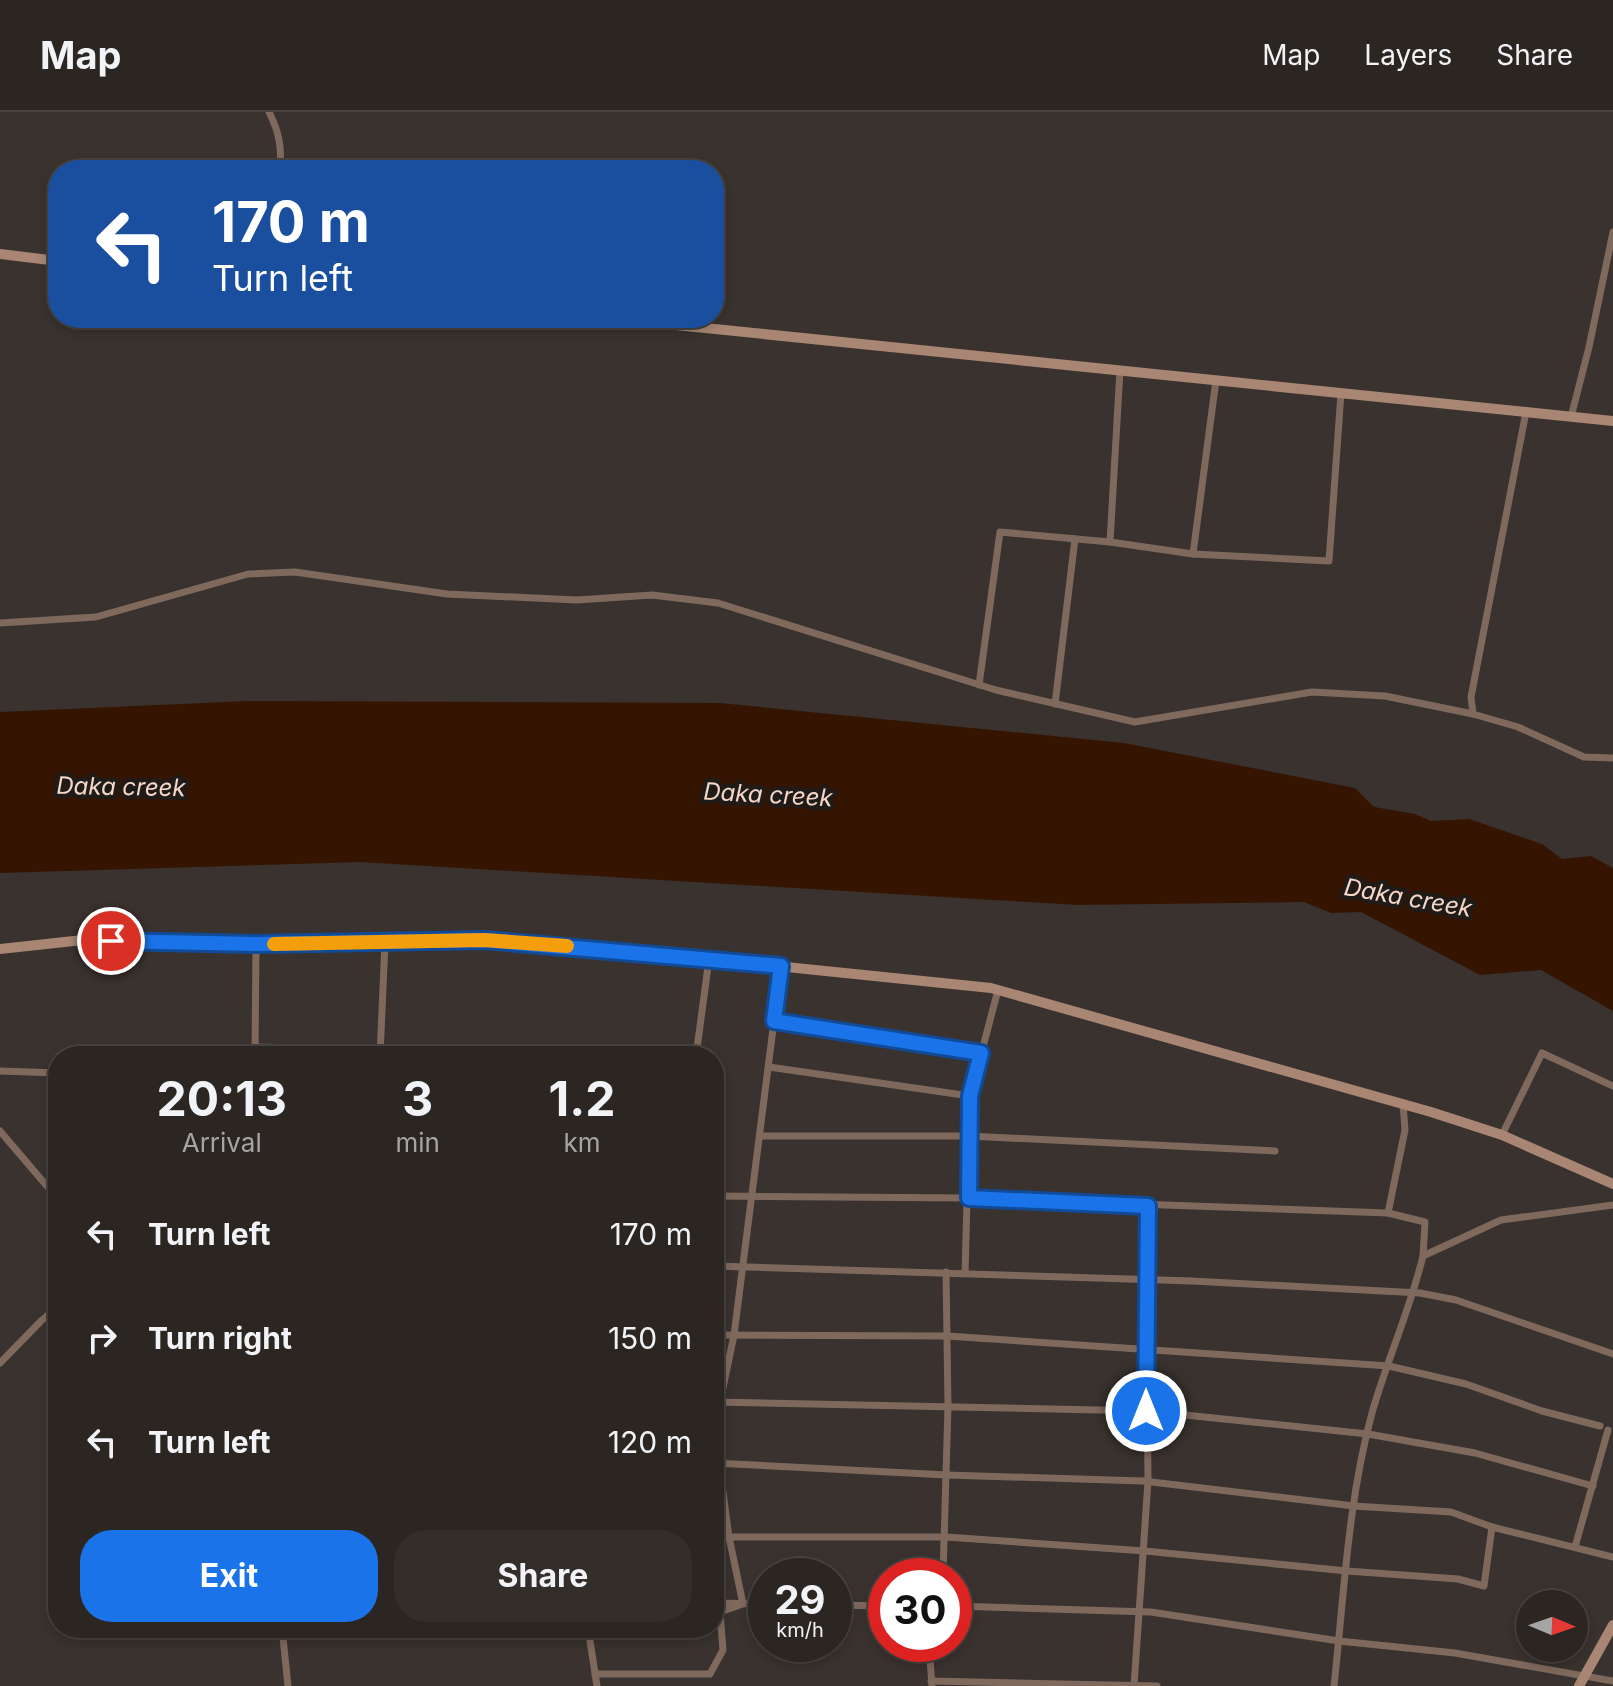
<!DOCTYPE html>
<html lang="en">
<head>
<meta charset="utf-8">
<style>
	:root { --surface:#2b2622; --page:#332e2a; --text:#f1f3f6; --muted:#a6a5a5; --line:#474340; --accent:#1a73e8 }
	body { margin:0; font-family:Inter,sans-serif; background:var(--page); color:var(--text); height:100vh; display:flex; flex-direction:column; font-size:30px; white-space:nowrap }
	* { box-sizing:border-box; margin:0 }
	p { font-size:26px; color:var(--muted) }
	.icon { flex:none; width:44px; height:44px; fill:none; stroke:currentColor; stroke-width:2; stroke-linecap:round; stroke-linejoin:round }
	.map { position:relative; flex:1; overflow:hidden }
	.sheet { position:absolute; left:48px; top:934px; width:676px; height:592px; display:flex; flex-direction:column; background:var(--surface); border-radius:32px; box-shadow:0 4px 12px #0003,0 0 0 2px var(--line) }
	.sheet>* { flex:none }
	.top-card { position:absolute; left:48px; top:48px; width:676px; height:168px; border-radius:32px; box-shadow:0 4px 12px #0003,0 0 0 2px var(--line); background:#1a4fa0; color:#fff; overflow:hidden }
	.needle { width:52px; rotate:92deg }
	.fabs { position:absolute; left:1516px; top:1478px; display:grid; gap:16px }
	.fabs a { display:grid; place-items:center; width:72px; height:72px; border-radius:50%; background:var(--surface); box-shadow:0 4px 12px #0003,0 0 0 2px var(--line); font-size:40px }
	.speed { position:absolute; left:748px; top:1446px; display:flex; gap:16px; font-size:40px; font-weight:700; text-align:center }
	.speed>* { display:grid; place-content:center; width:104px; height:104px; border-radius:50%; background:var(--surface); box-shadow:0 4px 12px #0003,0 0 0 2px var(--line); line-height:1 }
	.speed small { font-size:20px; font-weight:400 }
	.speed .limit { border:12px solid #d22; background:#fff; color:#111 }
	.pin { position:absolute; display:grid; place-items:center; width:68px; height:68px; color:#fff; margin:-34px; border:4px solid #fff; border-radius:50%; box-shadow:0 2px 8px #0007 }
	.me { position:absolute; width:88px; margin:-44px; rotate:0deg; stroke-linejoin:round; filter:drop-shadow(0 0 6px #0008) }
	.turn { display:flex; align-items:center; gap:28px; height:168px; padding:0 32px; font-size:36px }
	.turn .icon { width:104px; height:104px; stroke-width:2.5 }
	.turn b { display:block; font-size:56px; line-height:68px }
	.eta { display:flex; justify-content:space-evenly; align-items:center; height:136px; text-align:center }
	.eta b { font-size:48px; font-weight:700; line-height:56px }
	.primary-button { display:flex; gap:16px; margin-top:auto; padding:16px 32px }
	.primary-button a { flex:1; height:92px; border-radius:32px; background:var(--accent); color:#fff; font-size:32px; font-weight:700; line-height:92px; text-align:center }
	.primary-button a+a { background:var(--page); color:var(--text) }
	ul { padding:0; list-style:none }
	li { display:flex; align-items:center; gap:24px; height:104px; padding:0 32px }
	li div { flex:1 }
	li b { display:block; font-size:30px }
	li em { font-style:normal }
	header { display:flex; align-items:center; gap:48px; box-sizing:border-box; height:112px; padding:0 40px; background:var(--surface); border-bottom:2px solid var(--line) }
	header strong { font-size:38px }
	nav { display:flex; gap:44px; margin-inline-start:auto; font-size:28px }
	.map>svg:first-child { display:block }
	.water { fill:#351502 }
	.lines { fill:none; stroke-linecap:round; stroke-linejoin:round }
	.street { stroke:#7f695d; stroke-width:7 }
	.secondary { stroke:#a98673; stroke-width:10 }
	.route-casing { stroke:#114b97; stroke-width:20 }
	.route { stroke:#1a73e8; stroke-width:14 }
	.slow { stroke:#f59e0b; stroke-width:14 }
	.labels { text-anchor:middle; stroke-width:8; stroke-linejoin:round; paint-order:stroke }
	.water-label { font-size:24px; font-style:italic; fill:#f6d6c6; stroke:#1e1b19 }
</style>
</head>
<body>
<header>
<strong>Map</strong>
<nav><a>Map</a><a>Layers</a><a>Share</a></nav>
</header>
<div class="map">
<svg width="1613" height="1574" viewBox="0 0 1613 1574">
	<rect width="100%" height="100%" fill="#39322e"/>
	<polygon class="water" points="248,589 720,591 1124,631 1355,676 1374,695 1415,702 1431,709 1469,707 1542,732 1562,747 1591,744 1613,756 1613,899 1541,858 1480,863 1361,800 1331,801 1304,790 1078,793 360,750 0,761 0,600"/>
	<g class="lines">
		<g class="street">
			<path d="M269,0C279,20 282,35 280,58"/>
			<polyline points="1526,300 1471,585 1473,602 1518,615 1584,645 1613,646"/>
			<polyline points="1571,305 1589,235 1613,120"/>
			<polyline points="1110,430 1120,258"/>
			<polyline points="1193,442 1216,268"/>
			<polyline points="0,511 96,505 248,462 295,460 447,482 577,488 652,483 718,491 996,578 1135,610 1312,580 1385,584 1473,602"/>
			<polyline points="979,573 1000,420 1110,430 1193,442 1329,449 1341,281"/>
			<polyline points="1055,592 1075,427"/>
			<polyline points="774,909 981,941"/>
			<polyline points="256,935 380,938"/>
			<polyline points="255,944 256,832"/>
			<polyline points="380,944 385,830"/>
			<polyline points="696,944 709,847"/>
			<polyline points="769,955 970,984"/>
			<polyline points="0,959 58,961"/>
			<polyline points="0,1019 58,1087"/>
			<polyline points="1502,1023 1542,941 1613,974"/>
			<polyline points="760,1024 969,1024 1275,1039"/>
			<polyline points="714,1084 969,1086 1388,1101 1425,1110 1423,1144"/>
			<polyline points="1388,1101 1405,1018 1403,992"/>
			<polyline points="714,1154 1192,1169 1420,1181 1456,1188 1613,1242"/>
			<polyline points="965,1161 970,984 998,878"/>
			<polyline points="714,1223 947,1224 1389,1254 1466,1272 1542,1299 1600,1314"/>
			<polyline points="0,1251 41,1209 58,1194"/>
			<polyline points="714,1290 1146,1299 1368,1322 1475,1341 1593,1374"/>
			<polyline points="714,1351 947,1363 1143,1369 1354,1394 1451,1400 1492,1415 1613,1445"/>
			<polyline points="729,1425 946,1425 1145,1439 1347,1459 1458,1467 1484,1474 1492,1415"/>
			<polyline points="1575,1435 1608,1318"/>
			<polyline points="943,1464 948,1294 946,1160"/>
			<polyline points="714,1491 766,1492"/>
			<polyline points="834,1493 886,1494"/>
			<polyline points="954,1494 1151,1500 1339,1529 1455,1541 1613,1569"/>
			<polyline points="282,1516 288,1574"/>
			<polyline points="588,1516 597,1574"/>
			<polyline points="929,1532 932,1574"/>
			<polyline points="595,1562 710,1562 723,1538 720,1500 743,1492 729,1425 719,1351 720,1290 734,1223 781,854"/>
			<polyline points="931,1569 1157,1574"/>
			<polyline points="1134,1574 1148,1369 1146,1167 1148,1094"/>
			<path d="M1334,1574C1344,1483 1348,1389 1372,1301C1387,1248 1410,1198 1423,1144L1501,1108L1613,1093"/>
		</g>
		<g class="secondary">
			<polyline points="0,142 58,149"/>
			<polyline points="607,206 1613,309"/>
			<polyline points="0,837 83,828 256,832 484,828 709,847 991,876 1431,1000 1502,1023 1613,1072"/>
			<polyline points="1579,1574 1613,1513"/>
		</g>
	</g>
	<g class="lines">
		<g class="route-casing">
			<polyline id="route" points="111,829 256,832 484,828 781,854 774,909 981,941 970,984 969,1086 1148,1094 1146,1299"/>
		</g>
		<use href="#route" class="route"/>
		<polyline class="slow" points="274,832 484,828 567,834"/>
	</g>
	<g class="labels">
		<g class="water-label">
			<text transform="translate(121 675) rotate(1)" y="8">Daka creek</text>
			<text transform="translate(768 683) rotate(3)" y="8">Daka creek</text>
			<text transform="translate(1408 786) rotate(10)" y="8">Daka creek</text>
		</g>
	</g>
</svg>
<div class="fabs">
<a><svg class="needle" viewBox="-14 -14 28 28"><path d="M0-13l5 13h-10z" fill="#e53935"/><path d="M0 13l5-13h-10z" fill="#a6a5a5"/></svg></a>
</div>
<div class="speed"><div>29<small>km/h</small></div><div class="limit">30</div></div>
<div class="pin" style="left:111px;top:829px;background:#d93025"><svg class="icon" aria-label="arrive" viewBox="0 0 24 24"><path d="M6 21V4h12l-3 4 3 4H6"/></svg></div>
<svg class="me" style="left:1146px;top:1299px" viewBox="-20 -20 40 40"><circle r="17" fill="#1a73e8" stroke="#fff" stroke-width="3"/><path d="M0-11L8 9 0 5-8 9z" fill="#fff"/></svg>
<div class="top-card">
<div class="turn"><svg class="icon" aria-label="left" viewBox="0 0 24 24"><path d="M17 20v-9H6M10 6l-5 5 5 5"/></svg><div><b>170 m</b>Turn left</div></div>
</div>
<section class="sheet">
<div class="eta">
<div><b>20:13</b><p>Arrival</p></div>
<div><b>3</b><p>min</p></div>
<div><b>1.2</b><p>km</p></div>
</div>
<ul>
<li><svg class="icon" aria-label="left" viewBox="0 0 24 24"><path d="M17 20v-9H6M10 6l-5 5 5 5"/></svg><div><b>Turn left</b></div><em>170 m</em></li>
<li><svg class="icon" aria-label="right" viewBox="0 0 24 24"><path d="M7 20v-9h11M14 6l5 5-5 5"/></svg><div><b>Turn right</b></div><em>150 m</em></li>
<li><svg class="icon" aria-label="left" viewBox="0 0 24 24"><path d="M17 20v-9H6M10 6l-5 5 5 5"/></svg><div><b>Turn left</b></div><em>120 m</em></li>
</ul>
<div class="primary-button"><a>Exit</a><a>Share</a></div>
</section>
</div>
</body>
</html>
